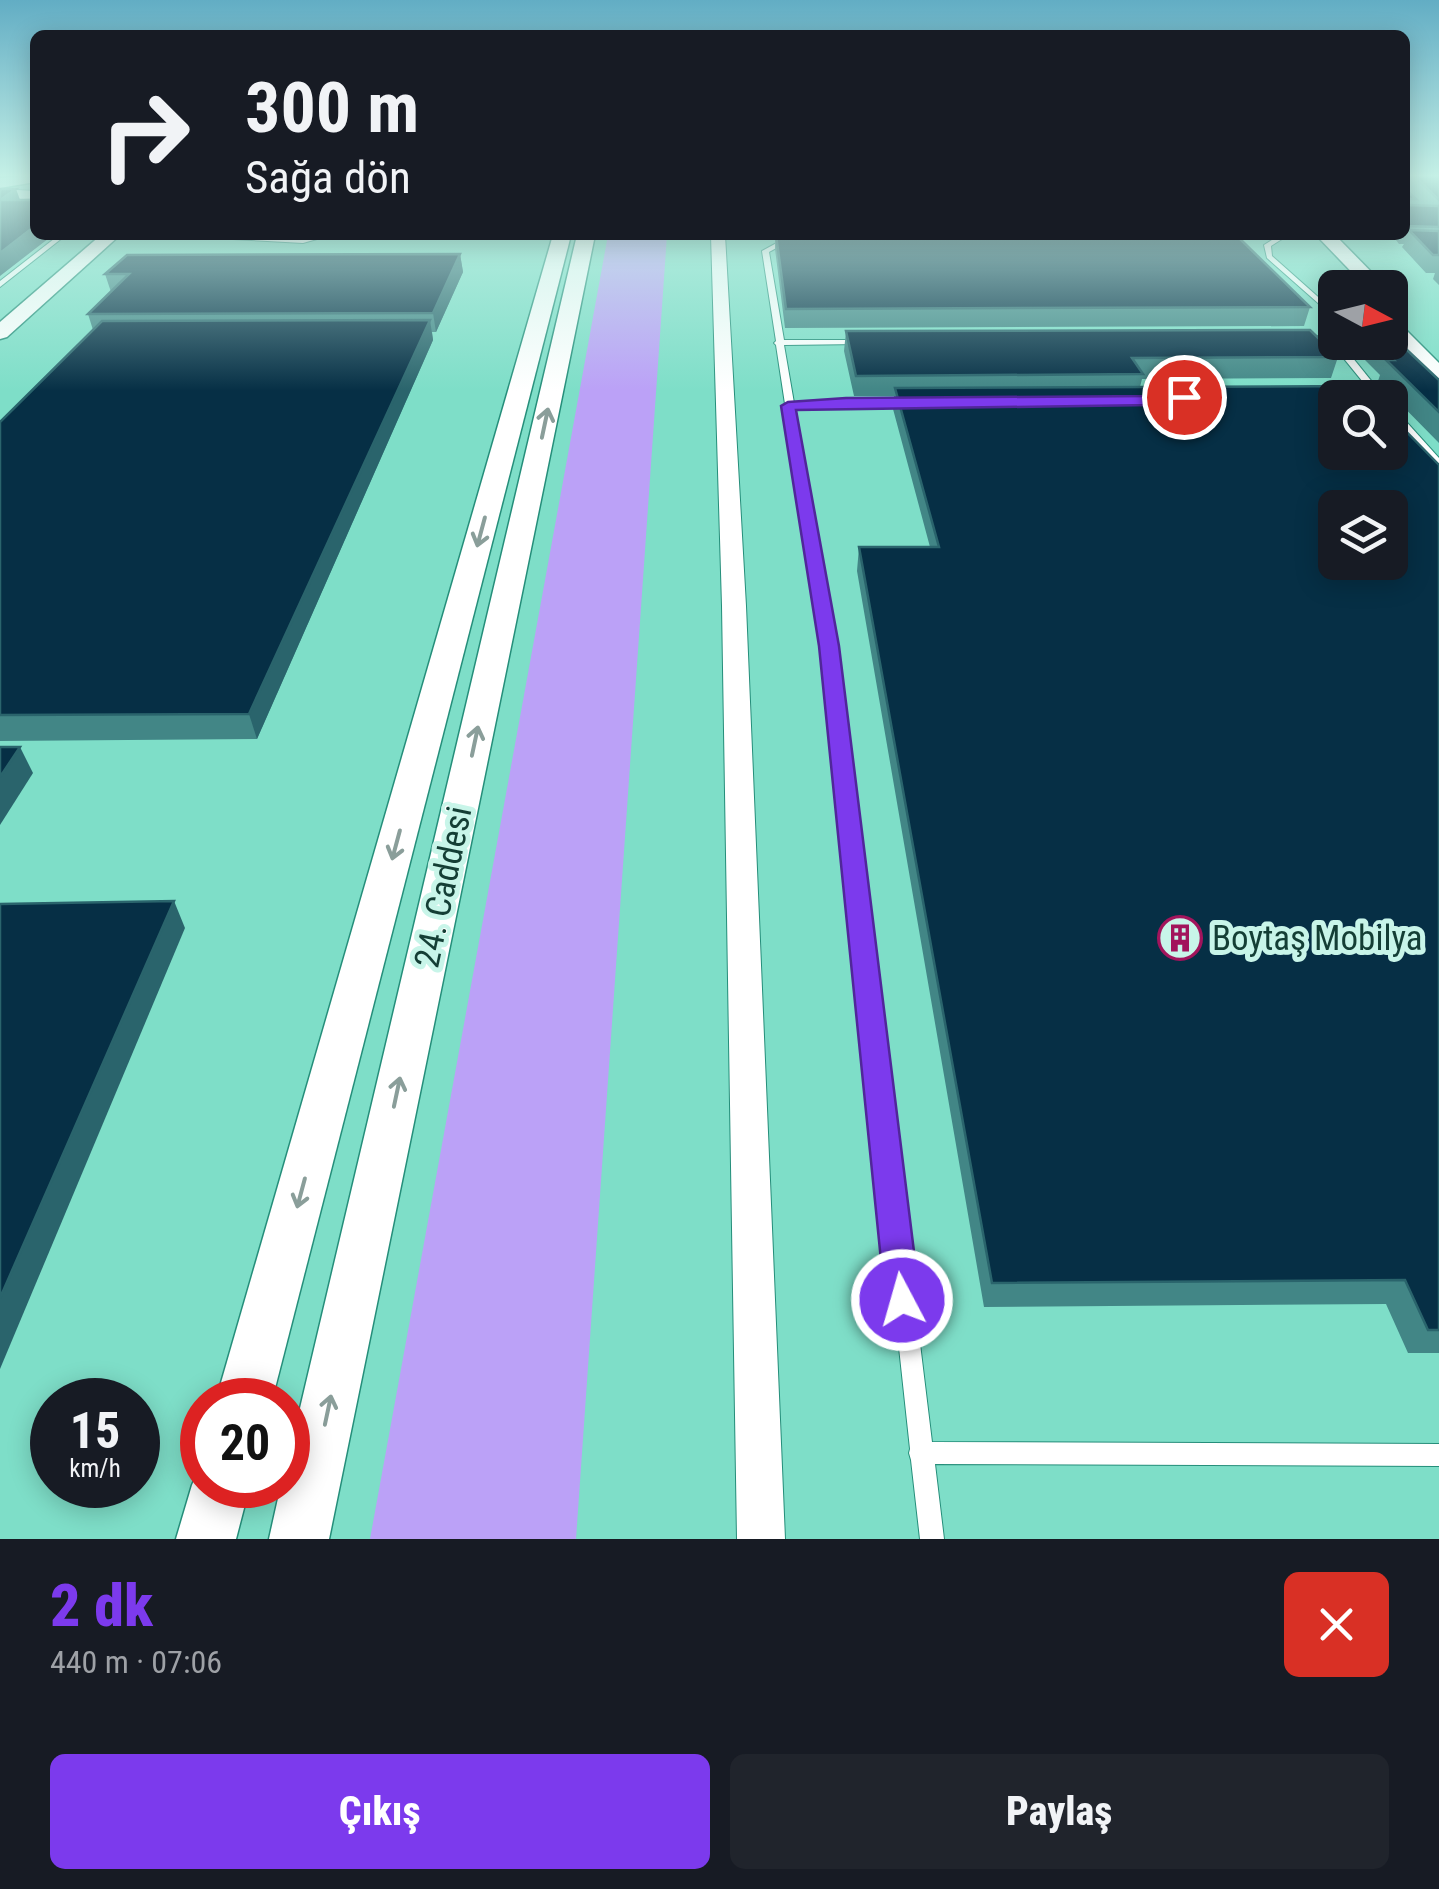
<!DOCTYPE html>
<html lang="tr">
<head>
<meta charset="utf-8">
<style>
	:root { --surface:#171b24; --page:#20242c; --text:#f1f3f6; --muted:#9ea1a6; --accent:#7c3aed }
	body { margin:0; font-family:"Roboto Condensed",sans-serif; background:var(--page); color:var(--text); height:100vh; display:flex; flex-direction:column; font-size:38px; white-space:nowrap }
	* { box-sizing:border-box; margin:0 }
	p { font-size:32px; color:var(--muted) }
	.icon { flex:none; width:55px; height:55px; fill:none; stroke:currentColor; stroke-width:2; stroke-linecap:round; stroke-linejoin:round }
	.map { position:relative; height:1539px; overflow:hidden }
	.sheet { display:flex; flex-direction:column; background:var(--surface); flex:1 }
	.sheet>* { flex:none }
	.hud { position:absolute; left:30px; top:30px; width:1380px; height:210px; border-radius:15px; box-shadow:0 5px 25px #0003; background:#171b24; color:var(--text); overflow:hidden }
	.needle { width:65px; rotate:97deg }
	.buttons { position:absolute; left:1318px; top:270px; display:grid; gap:20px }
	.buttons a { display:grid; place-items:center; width:90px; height:90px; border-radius:15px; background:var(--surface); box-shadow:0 5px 25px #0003; font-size:50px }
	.speed { position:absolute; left:30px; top:1378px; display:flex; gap:20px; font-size:50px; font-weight:700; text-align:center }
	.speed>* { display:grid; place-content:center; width:130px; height:130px; border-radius:50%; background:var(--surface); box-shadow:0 5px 25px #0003; line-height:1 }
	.speed small { font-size:25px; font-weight:400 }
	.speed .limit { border:15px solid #d22; background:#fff; color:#111 }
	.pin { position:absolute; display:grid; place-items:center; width:85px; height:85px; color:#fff; margin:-42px; border:5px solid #fff; border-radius:50%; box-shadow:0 2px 10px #0007 }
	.me { position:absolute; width:110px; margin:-55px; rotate:354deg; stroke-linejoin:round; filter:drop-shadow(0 0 8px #0008) }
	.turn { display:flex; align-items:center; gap:35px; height:210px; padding:0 50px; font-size:45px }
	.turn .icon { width:130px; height:130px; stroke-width:2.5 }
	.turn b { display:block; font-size:70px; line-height:85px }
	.round { display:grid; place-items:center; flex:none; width:105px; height:105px; border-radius:15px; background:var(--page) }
	.overview { display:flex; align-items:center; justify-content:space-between; height:170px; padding:0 50px }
	h1 { font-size:60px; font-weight:800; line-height:75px; color:var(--accent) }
	.cta { display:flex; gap:20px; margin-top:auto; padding:20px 50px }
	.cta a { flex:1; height:115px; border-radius:15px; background:var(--accent); color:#fff; font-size:40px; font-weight:800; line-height:115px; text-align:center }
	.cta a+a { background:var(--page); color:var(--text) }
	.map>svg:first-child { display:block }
	.green { fill:#bba1f7 }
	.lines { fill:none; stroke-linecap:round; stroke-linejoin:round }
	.service-casing { stroke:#258e7a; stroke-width:2 }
	.minor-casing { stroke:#258e7a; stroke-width:2 }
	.tertiary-casing { stroke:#258e7a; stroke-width:3 }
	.service { fill:#fff; fill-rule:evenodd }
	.minor { fill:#fff; fill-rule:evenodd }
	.tertiary { fill:#fff; fill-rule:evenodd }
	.wall { fill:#428686 }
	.shaded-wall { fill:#2a646c }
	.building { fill:#062f45; stroke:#2a646c; stroke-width:2.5; fill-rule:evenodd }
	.oneway { stroke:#8a9e9a }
	.route { fill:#7c3aed; stroke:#51269a; stroke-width:2.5 }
	.labels { text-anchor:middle; stroke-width:10; stroke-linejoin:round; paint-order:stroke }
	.street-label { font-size:35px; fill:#143e35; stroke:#c8f5e9 }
	.poi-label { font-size:35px; fill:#143e35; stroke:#c8f5e9; text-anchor:start }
</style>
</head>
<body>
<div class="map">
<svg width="1439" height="1539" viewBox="0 0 1439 1539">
	<rect width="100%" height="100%" fill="#7edec8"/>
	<polygon class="green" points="608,235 667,235 576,1539 370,1539"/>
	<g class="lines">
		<g class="service-casing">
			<g id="service">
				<polygon points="0,196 35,199 35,203 0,200"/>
				<polygon points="59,235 66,235 0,287 0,281"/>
				<polygon points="193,235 303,239 331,235 303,243 196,237"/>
				<polygon points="784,235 790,235 789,241 769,252 784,340 861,340 865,342 861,344 784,345 794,403 910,399 914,402 910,405 795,408 835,646 932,1442 1439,1444 1439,1466 935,1464 944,1539 920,1539 911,1460 909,1453 910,1449 823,646 786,408 784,406 785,404 776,345 774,343 776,341 762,251 784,239"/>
				<polygon points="1274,235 1280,235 1282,239 1271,246 1272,256 1335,312 1335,318 1267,258 1264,245 1275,238"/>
				<polygon points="1299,336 1331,336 1335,338 1331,340 1299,340"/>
				<polygon points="1332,340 1340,342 1385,398 1376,398 1332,344"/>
				<polygon points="1390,406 1393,407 1439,458 1439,467 1436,466 1390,415"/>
			</g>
		</g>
		<g class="minor-casing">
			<g id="minor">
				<polygon points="0,189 35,191 35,199 0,197"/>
				<polygon points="711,235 725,235 746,606 785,1539 737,1539 722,606"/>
			</g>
		</g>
		<g class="tertiary-casing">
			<g id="tertiary">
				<polygon points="35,175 35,182 0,188 0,178"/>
				<polygon points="101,235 120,235 7,337 0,339 0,322"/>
				<polygon points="553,235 571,235 272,1400 216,1400"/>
				<polygon points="577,235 595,235 329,1539 269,1539 281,1485 288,1485 288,1459"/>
				<polygon points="1316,235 1335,235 1387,288 1367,288"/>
				<polygon points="1390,319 1397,321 1439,363 1439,382 1431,380 1390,337"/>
				<polygon points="202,1463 202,1485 250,1485 236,1539 176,1539 192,1485"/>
			</g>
		</g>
		<use href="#service" class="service"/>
		<use href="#minor" class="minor"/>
		<use href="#tertiary" class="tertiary"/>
	</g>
	<g class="wall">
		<polygon points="1405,175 1439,175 1439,285 1433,279 1435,273 1426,273 1402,247 1404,244 1399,244 1392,235 1405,235"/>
		<polygon points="775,235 1259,235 1236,235 1310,307 1304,326 785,328 775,249"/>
		<polygon points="460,254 463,272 436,332 432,332 433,340 257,739 0,741 0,422 93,330 88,314 111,292 105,274"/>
		<polygon points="846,331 1338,357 1331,378 1142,379 1140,387 1439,465 1439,1353 1408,1353 1386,1304 984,1307 857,571 859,547 930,547 893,409 894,396 854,396 844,351"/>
		<polygon points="1357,342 1390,342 1439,380 1439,443 1378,381 1380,375 1354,349"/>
	</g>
	<g class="shaded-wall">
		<polygon points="16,189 22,205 0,200"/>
		<polygon points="35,226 35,235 53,235 0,276 0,253"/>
		<polygon points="460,254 463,272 436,332 433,313"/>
		<polygon points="430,320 433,340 257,739 249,714"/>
		<polygon points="20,747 33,773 0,825 0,777"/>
		<polygon points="174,901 185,928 0,1369 0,1298"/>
	</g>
	<g class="building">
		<polygon points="1413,175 1439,175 1439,200"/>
		<polygon points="0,189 16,189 0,200"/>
		<polygon points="1405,189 1416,199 1405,199"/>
		<polygon points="0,200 35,200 35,226 0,253"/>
		<polygon points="1405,205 1439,206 1439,227 1405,226"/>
		<polygon points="1409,230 1439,231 1439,255 1433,255"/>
		<polygon points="776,235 1236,235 1310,307 786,309"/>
		<polygon points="460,254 433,313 88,314 129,274 105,274 127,255"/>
		<polygon points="430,320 249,714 0,715 0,422 102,321"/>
		<polygon points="1310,330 1338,357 1132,358 1143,374 856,376 846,331"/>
		<polygon points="1390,334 1439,380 1439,412 1386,360 1394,360 1375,342 1390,342"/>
		<path d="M1362,386L1373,398H1335V452H1390V415L1439,465V1330H1428L1405,1280L992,1283L859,547H939L895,388ZM1335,508H1390V562H1335Z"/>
		<polygon points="0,747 20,747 0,777"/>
		<polygon points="174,901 0,1298 0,904"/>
	</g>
	<defs><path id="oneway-shaft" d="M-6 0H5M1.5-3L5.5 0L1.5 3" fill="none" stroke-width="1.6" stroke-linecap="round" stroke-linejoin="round" transform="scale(2.5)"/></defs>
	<g class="oneway">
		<use href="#oneway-shaft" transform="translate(545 423) rotate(-78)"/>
		<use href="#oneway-shaft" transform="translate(481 532) rotate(105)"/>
		<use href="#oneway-shaft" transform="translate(475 741) rotate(-78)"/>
		<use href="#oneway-shaft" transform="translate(396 845) rotate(105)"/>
		<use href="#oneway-shaft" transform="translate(397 1092) rotate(-78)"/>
		<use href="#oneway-shaft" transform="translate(301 1193) rotate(105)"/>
		<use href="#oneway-shaft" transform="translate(328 1410) rotate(-78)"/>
	</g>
	<linearGradient id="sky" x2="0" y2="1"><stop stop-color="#62adc4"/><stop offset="0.45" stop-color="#c5f0e6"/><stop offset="1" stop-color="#c5f0e6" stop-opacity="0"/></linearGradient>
	<rect width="1439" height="391" fill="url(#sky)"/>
	<polygon class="route" points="1184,392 1192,397 1190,400 1150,405 796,410 839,646 920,1300 915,1311 902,1316 890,1311 885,1300 819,646 781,406 788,402 846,398 1150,396"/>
	<defs>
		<g id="building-ring" transform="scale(2.25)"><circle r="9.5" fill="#c8f5e9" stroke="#a2145c" stroke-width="1.5"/><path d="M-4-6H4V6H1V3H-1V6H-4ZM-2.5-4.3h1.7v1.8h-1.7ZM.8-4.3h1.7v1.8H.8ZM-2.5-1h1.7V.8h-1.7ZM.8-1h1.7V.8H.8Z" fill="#a2145c"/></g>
	</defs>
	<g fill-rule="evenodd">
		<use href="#building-ring" x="1180" y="938"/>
	</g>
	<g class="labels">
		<g class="street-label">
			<text transform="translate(443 887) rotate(-78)" y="12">24. Caddesi</text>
		</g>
		<g class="poi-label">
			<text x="1212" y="950">Boytaş Mobilya</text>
		</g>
	</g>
</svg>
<div class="buttons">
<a><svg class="needle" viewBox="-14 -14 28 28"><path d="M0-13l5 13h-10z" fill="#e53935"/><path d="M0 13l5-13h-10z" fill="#9ea1a6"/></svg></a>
<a><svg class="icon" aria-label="search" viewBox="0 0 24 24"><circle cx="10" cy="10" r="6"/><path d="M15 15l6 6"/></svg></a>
<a><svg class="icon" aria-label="layers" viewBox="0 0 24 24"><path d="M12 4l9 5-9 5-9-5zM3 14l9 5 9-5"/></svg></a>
</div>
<div class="speed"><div>15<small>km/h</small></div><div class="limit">20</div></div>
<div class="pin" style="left:1184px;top:397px;background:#d93025"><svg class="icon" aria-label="arrive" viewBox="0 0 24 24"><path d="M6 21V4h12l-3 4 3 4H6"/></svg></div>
<svg class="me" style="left:902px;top:1300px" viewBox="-20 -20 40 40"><circle r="17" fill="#7c3aed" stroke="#fff" stroke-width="3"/><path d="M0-11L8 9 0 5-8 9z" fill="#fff"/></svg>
<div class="hud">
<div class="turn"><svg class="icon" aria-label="right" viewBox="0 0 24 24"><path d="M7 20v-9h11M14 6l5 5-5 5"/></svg><div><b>300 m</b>Sağa dön</div></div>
</div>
</div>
<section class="sheet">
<div class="overview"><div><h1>2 dk</h1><p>440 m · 07:06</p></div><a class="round" style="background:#d93025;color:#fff"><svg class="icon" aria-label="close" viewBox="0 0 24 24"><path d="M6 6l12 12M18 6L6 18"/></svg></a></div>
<div class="cta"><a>Çıkış</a><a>Paylaş</a></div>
</section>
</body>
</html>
